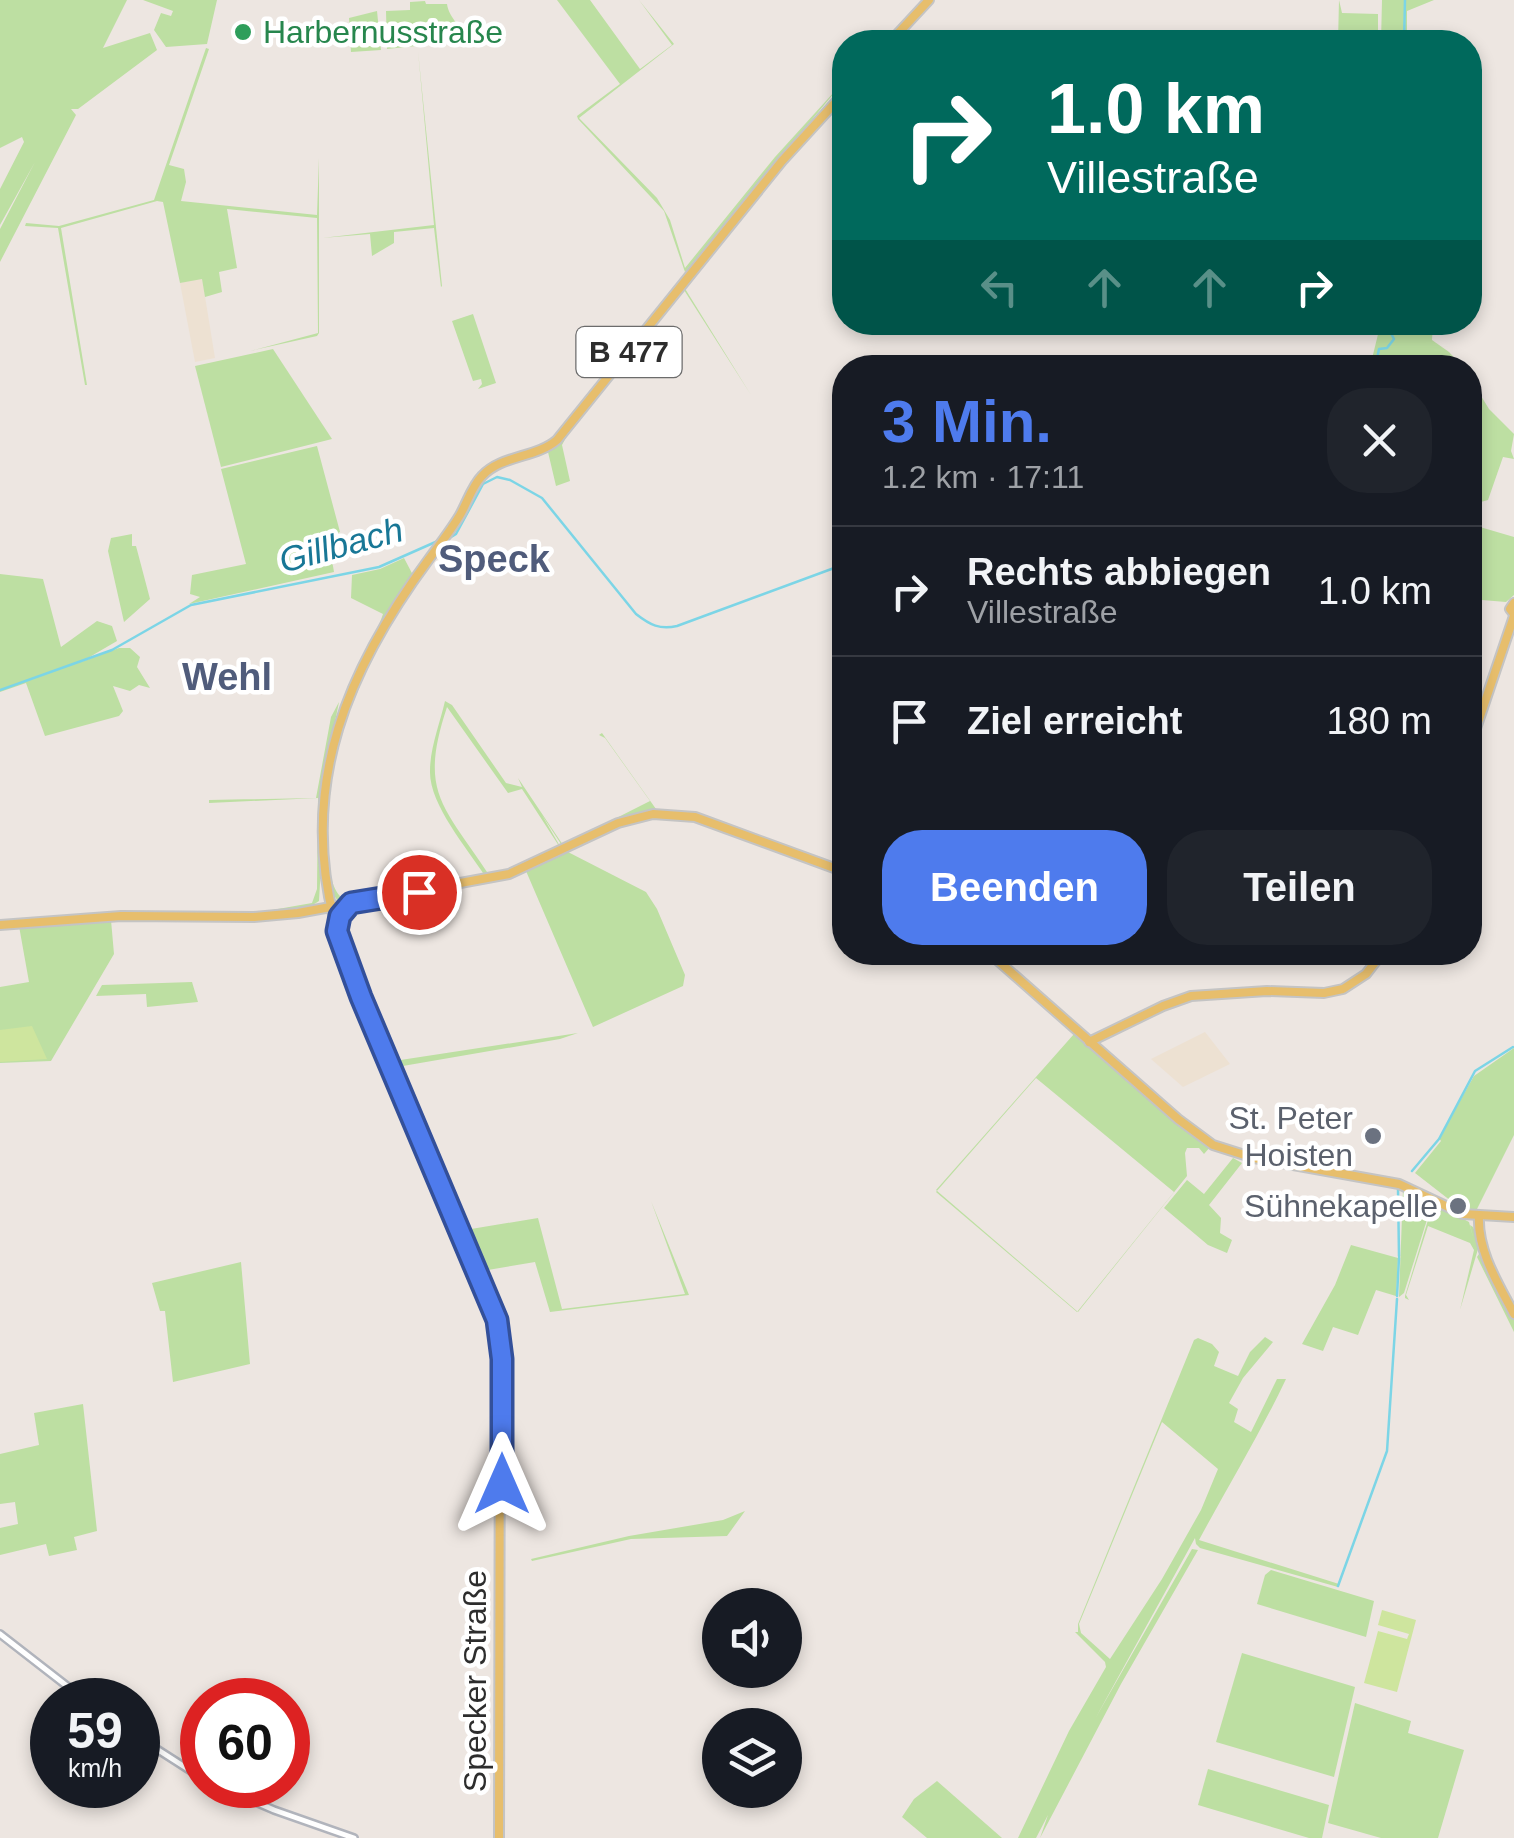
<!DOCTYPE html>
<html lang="de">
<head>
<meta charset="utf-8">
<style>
	:root { --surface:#171b24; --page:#20242c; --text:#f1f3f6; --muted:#9ea1a6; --line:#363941; --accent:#4e7bed }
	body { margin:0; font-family:Arial,sans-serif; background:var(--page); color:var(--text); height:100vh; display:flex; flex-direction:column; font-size:38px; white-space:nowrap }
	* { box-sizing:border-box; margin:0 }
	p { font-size:32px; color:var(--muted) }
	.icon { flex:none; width:55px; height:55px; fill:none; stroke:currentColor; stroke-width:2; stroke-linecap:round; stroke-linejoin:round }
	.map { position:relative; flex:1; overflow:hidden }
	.drawer { position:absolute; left:832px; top:355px; width:650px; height:610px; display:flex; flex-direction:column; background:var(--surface); border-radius:40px; box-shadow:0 5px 15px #0003 }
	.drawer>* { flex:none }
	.hud { position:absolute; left:832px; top:30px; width:650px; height:305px; border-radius:40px; box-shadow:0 5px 15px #0003; background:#00695c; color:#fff; overflow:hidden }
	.fabs { position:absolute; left:702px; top:1588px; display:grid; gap:20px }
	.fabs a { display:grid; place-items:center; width:100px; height:100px; border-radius:50%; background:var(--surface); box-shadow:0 5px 15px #0003; font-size:50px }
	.speed { position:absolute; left:30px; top:1678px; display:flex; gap:20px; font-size:50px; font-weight:700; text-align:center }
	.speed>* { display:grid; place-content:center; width:130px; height:130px; border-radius:50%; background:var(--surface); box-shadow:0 5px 15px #0003; line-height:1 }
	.speed small { font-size:25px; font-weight:400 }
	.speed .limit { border:15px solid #d22; background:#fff; color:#111 }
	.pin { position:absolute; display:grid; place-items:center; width:85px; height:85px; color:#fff; margin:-42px; border:5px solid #fff; border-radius:50%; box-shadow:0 2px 10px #0007 }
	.me { position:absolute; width:110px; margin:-55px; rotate:0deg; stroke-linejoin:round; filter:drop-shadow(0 0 8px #0008) }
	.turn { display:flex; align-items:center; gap:35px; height:210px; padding:0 50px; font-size:45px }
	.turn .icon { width:130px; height:130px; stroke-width:2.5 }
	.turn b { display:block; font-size:70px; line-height:85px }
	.lanes { display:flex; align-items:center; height:95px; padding:0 50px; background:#0003; justify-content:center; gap:50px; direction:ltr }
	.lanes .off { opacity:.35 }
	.round { display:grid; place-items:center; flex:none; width:105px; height:105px; border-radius:40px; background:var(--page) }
	.headline { display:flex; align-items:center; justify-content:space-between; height:170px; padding:0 50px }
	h1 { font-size:60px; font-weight:700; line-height:75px; color:var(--accent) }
	.cta { display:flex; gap:20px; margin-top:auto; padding:20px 50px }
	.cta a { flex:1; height:115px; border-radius:40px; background:var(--accent); color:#fff; font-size:40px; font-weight:700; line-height:115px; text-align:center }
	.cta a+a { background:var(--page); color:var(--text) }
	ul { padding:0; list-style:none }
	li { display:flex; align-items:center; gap:30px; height:130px; padding:0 50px; border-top:2px solid var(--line) }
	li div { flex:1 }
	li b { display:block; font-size:38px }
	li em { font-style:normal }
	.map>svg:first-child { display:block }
	.education { fill:#ede1d2 }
	.green { fill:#bddfa2; fill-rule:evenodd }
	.pitch { fill:#cee59e }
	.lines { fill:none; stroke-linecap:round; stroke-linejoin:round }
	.stream { stroke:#7cd5e6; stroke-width:2.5 }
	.minor-casing { stroke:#b1b4bc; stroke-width:10 }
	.major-casing { stroke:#c4c4c4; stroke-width:12 }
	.minor { stroke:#fff; stroke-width:5 }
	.major { stroke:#e7be6c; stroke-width:8 }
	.route-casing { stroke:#33509a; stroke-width:25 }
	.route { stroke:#4e7bed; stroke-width:18 }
	.leisure-dot { fill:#2e9e5b; stroke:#fff; stroke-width:4 }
	.worship-dot { fill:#6b7280; stroke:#fff; stroke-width:4 }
	.labels { text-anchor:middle; stroke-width:9; stroke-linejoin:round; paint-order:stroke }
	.shield { fill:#fff; stroke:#6c6c6c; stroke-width:2.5 }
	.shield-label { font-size:30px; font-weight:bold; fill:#2d2d2d }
	.leisure-label { font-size:32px; fill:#27864d; stroke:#fff; text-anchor:start }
	.worship-label { font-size:32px; fill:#5b616d; stroke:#fff; text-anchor:end }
	.street-label { font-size:32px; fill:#2d2d2d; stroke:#fff }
	.water-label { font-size:35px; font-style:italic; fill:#187796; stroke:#fff }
	.quarter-label { font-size:38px; font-weight:bold; fill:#505c7b; stroke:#fff }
</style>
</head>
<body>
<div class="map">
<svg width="1514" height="1838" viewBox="0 0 1514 1838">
	<rect width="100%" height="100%" fill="#ede6e1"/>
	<g class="education">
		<polygon points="202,278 215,358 195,362 180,283"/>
		<polygon points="1205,1032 1230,1064 1183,1087 1151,1059"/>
	</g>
	<g class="green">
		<polygon points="0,0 127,0 103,48 150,33 157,50 78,109 71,109 76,115 0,262 0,229 35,162 0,225 0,189 24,142 22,137 0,148"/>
		<polygon points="143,0 217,0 207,44 166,47 154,30 161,13 171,16 173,11"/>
		<polygon points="557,0 590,0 640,69 672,45 639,0 674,44 579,118 657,198 670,220 685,268 775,157 845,80 685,272 664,211 578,119 577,116 620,84"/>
		<polygon points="1339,0 1342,13 1378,14 1378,42 1338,42"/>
		<polygon points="1382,0 1434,0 1407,11 1407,42 1381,42"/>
		<path d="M425,1L426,4H447C449,19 463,26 464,41L387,49L386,11L410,10V2Z"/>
		<polygon points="377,11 381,50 351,52 349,18"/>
		<polygon points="206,48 209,49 169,165 184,169 186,182 181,201 317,215 319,158 319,333 317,336 250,351 318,333 317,218 227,209 237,268 219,272 222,292 205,297 202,279 180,283 163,202 157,201 61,228 87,385 85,385 58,228 25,226 26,223 59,226 154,200"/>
		<polygon points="418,51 442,286 441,287 434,228 394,232 394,243 372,256 370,234 322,238 434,225"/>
		<polygon points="684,287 751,395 684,290 570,430 562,445 570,481 556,486 548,452 561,443 568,430"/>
		<polygon points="473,314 496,383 478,389 482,384 481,379 473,381 452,321"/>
		<polygon points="1381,322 1433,323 1432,340 1449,352 1463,367 1370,367"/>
		<polygon points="273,349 332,439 221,467 195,366"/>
		<polygon points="1470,378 1489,409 1514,434 1511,451 1514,459 1503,457 1488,500 1470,505"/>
		<polygon points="317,446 340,532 328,537 334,572 189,604 200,597 190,594 192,575 246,564 221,469"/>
		<polygon points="1480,527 1514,537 1514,595 1506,602 1470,599 1470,553"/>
		<polygon points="132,534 132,546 136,546 150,599 124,622 108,551 111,538"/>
		<polygon points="404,558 414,577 378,628 383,614 351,598 352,575 380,569"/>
		<polygon points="0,574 43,579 61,647 97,621 112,626 117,641 81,662 119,648 130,648 140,657 137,667 150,688 139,685 130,691 113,686 123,711 119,716 45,736 26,683 0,692"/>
		<path d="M366,669C360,689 348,711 341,733C332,765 315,876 342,898L485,876C467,848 429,804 430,771C430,748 440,723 445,701L452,705L506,783L522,787L518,778L563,845L650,801L605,738L599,735L602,733L656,809L619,819L565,846L561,844L542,815L561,848L497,876L338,901C329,891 330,877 328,864C319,791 334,733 366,669ZM447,707L508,793L522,789L559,846L517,867L489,875L487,872C442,804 419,792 447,707Z"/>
		<path d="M339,702L327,761L319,901C289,923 207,914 169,914L255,913L312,903L317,889L318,798L209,803V800L316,798L331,717Z"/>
		<path d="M566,851L646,892L657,909L685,975L683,986L593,1027L526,871L503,879L354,909L347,913C335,940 381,1032 394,1061L578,1033L560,1039L397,1067L465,1230L538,1218L562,1309L685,1294L651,1201L689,1295L550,1312L535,1262L482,1271L354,974L340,920L349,908L505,877Z"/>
		<polygon points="111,920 114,954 51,1061 0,1063 0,987 29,982 19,926"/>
		<polygon points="192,982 198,1002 147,1007 146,994 96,996 102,985"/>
		<path d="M1074,1034L1211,1146L1204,1154L1199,1148H1187L1185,1153L1187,1176L1078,1312L936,1190ZM1036,1078L1174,1192L1077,1312L936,1192Z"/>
		<polygon points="1514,1048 1514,1135 1476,1211 1451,1201 1415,1173 1441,1141 1439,1138 1474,1076"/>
		<polygon points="1233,1158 1242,1163 1209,1205 1221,1218 1220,1233 1232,1240 1227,1253 1208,1245 1164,1208 1187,1180 1204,1194"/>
		<polygon points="1403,1190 1430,1202 1431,1207 1404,1293 1399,1297"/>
		<polygon points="1437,1205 1469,1222 1473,1237 1470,1225 1473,1227 1514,1320 1514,1332 1477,1257 1479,1254 1483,1262 1478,1249 1460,1310 1474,1250 1470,1243 1428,1226 1406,1295 1409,1300 1405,1298 1405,1296 1428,1220"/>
		<polygon points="1351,1245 1398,1258 1396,1296 1376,1290 1358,1335 1333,1327 1323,1351 1302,1344 1335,1285"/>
		<polygon points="241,1262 250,1364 173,1382 165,1311 160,1311 152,1283"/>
		<path d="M1265,1337L1273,1342L1243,1378L1229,1403L1238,1409L1234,1422L1251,1432L1277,1379H1286C1260,1434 1228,1486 1199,1540L1339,1584L1338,1587L1200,1548L1196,1544L1195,1538L1095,1719L1192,1549L1198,1550L1121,1684L1040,1838L1048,1815L1036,1838H1018L1069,1731L1106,1667L1105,1662L1075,1632H1078V1624L1194,1340L1198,1338L1212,1344L1219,1352L1214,1366L1238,1376L1250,1352ZM1162,1422L1218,1469L1201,1510L1162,1579L1110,1659L1081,1633L1079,1624Z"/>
		<polygon points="83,1404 97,1531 74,1537 77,1550 49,1556 46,1544 0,1555 0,1528 18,1524 15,1502 0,1504 0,1454 39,1445 34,1413"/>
		<polygon points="745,1511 727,1536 631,1539 532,1561 531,1559 629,1536 723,1520"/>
		<polygon points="1271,1570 1374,1601 1366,1637 1257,1604 1265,1575"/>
		<polygon points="1242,1653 1355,1687 1334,1777 1216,1742"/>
		<polygon points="1355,1703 1411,1721 1408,1733 1464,1750 1438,1838 1381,1838 1328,1823"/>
		<polygon points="1208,1769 1329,1805 1322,1838 1309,1838 1198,1805"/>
		<polygon points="937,1781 1002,1838 927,1838 902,1817 914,1799"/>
	</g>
	<g class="pitch">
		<polygon points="32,1026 47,1059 0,1062 0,1030"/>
		<polygon points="1382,1610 1416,1620 1397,1692 1364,1683 1378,1631 1407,1639 1409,1634 1378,1625"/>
	</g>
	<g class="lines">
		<g class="stream">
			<polyline points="1404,42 1405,0"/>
			<polyline points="1375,368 1379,349 1387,348 1394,339 1385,322"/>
			<path d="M448,539L456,534L483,484L497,477L510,480L542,498L636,614C650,625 660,630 677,626L845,564"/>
			<polyline points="0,690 112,650 191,605 379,567 440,540"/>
			<polyline points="1412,1171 1439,1139 1475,1071 1513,1047"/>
			<polyline points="1398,1188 1399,1256"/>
			<polyline points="1397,1296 1399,1258"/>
			<polyline points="1338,1586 1387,1451 1397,1299"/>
		</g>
		<g class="minor-casing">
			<g id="minor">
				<polyline points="0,1634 85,1700"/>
				<polyline points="138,1737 202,1778"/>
				<polyline points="217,1785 274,1810 354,1838"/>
			</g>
		</g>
		<g class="major-casing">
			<g id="major">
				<polyline points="890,42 929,0"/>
				<polyline points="1514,603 1510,609 1514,614"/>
				<polyline points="1470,746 1514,616"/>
				<polyline points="0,925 121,916 254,917 298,913 509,874 618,823 653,814 695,817 845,872"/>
				<polyline points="988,952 1178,1119 1213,1145 1254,1158 1399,1184 1463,1214 1514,1217"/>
				<polyline points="1089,1042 1163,1006 1191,996 1267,991 1324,993 1343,989 1366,974 1383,952"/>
				<path d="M1479,1216C1477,1251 1499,1285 1514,1314"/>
				<path d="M499,1838L500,1333L490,1298C457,1218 422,1139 388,1060C368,1014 346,968 334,919C299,782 349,667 429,559C440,544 451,530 460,515C467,503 472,486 482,476C501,455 536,458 557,440L782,161L845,92"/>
			</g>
		</g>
		<use href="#minor" class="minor"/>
		<use href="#major" class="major"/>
	</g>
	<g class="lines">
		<g class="route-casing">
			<polyline id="route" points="419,892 351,903 340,916 337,931 361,997 497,1320 502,1359 502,1484"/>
		</g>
		<use href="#route" class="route"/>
	</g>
	<circle class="leisure-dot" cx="243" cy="32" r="10"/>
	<g class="worship-dot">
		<circle cx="1373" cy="1136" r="10"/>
		<circle cx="1458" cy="1206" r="10"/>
	</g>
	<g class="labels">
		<rect class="shield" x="576.5" y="327" width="105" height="50" rx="8"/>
		<g class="shield-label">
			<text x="629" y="362">B 477</text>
		</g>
		<g class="leisure-label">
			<text x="263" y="43">Harbernusstraße</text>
		</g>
		<g class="worship-label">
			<text x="1353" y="1129">St. Peter<tspan x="1353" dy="37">Hoisten</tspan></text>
			<text x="1438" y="1217">Sühnekapelle</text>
		</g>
		<g class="street-label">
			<text transform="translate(475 1681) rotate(-90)" y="11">Specker Straße</text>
		</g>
		<g class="water-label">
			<text transform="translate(341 545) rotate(-15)" y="12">Gillbach</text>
		</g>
		<g class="quarter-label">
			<text x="494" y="572">Speck</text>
			<text x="227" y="690">Wehl</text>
		</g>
	</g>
</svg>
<div class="fabs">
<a><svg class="icon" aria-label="sound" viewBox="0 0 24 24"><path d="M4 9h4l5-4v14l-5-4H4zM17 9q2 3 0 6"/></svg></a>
<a><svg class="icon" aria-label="layers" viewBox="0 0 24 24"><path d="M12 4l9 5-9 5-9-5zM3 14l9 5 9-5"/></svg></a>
</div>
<div class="speed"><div>59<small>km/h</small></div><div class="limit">60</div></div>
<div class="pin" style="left:419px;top:892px;background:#d93025"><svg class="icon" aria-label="arrive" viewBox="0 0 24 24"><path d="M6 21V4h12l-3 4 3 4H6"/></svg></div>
<svg class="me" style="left:502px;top:1484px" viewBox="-20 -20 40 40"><path d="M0-17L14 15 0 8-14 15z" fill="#4e7bed" stroke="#fff" stroke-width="4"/></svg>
<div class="hud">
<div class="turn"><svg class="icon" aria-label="right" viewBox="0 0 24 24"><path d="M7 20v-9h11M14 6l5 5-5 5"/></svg><div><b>1.0 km</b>Villestraße</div></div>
<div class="lanes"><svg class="icon off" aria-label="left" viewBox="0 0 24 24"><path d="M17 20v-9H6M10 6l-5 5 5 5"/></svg><svg class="icon off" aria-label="ahead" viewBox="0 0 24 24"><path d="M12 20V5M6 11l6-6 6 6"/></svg><svg class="icon off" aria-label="ahead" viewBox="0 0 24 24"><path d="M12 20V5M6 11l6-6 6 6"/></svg><svg class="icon" aria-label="right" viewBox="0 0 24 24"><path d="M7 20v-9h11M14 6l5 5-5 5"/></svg></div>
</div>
<section class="drawer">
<div class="headline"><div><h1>3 Min.</h1><p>1.2 km · 17:11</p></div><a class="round"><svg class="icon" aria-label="close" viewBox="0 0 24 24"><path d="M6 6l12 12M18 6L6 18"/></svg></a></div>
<ul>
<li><svg class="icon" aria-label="right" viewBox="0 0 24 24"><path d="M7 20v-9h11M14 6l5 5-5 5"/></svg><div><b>Rechts abbiegen</b><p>Villestraße</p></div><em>1.0 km</em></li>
<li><svg class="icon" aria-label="arrive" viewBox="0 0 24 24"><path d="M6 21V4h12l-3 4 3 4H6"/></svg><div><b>Ziel erreicht</b></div><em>180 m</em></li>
</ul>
<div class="cta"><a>Beenden</a><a>Teilen</a></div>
</section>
</div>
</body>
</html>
